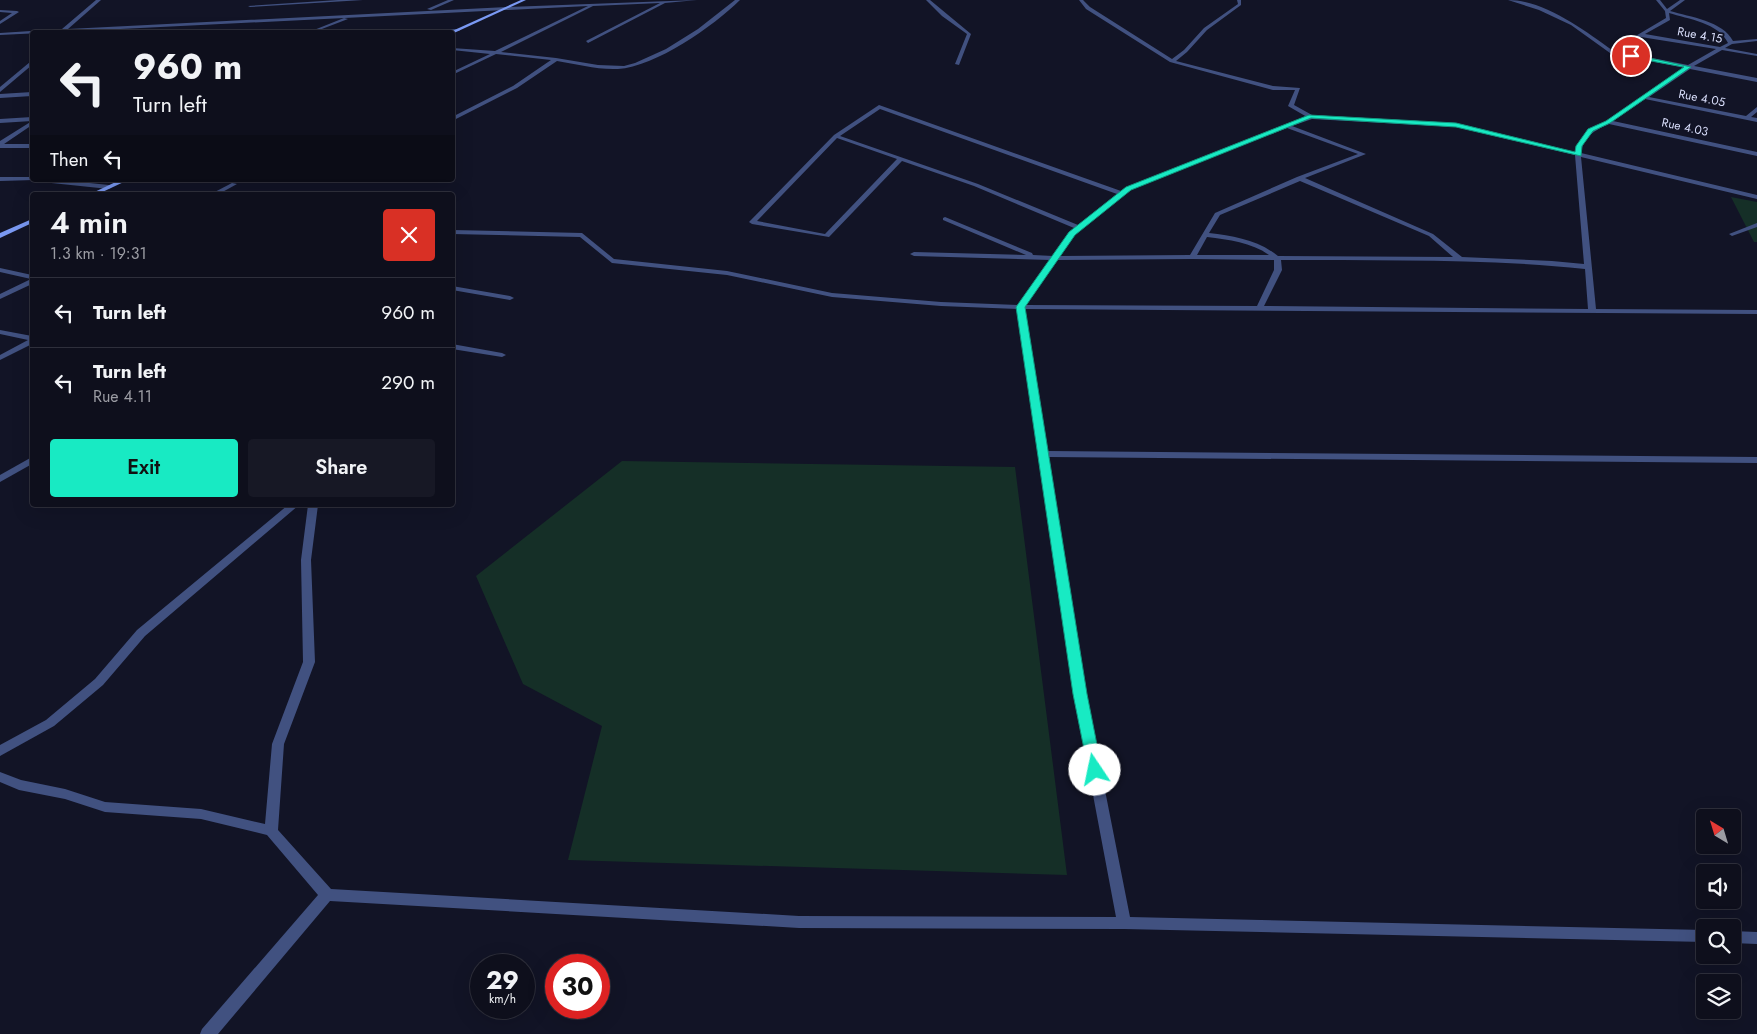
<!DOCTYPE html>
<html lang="en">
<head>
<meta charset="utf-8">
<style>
	:root { --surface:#0e0f1c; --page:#171825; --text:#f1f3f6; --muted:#9b9ca3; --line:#2e2f3b; --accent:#18eac3 }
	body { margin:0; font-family:Jost,sans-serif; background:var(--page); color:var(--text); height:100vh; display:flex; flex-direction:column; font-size:19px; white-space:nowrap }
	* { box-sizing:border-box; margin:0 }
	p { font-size:16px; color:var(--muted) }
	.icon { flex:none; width:28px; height:28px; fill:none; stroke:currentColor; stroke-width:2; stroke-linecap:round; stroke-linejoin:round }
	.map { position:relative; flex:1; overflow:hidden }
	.details { position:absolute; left:30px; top:192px; width:425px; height:315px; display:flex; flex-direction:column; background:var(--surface); border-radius:5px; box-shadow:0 5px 20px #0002,0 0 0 1px var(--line) }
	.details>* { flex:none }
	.banner { position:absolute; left:30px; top:30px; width:425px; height:152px; border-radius:5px; box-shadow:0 5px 20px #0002,0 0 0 1px var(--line); background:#0e0f1c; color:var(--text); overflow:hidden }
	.needle { width:32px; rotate:322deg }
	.controls { position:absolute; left:1696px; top:809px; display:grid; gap:10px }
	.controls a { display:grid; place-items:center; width:45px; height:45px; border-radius:5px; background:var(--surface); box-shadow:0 5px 20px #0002,0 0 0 1px var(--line); font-size:25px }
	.speed { position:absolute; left:470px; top:954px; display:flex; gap:10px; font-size:25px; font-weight:700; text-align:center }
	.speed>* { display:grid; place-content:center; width:65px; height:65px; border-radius:50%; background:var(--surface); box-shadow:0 5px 20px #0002,0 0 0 1px var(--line); line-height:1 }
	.speed small { font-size:12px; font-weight:400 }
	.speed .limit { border:8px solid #d22; background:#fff; color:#111 }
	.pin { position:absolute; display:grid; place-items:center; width:42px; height:42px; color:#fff; margin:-21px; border:2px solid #fff; border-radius:50%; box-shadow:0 1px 5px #0007 }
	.me { position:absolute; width:55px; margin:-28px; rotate:349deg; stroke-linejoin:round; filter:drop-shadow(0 0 4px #0008) }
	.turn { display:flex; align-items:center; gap:18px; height:105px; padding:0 20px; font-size:22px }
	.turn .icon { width:65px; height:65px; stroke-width:2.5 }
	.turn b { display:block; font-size:35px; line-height:42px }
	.then { display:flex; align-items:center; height:48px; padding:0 20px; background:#0003; gap:10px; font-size:19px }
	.round { display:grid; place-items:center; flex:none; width:52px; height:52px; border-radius:5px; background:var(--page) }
	.head { display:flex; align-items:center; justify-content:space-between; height:85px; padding:0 20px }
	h1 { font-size:30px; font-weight:600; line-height:38px }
	.action { display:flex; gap:10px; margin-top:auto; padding:10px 20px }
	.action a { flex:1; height:58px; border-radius:5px; background:var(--accent); color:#111; font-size:20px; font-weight:600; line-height:58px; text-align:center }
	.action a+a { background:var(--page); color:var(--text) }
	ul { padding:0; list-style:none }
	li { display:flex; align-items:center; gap:15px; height:70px; padding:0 20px; border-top:1px solid var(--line) }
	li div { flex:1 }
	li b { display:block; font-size:19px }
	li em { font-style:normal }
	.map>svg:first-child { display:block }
	.green { fill:#152f27 }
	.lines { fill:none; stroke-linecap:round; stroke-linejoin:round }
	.street { fill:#415180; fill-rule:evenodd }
	.secondary { fill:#7a99f3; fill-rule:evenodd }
	.route { fill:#18eac3; stroke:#10987f }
	.labels { text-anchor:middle; stroke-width:4; stroke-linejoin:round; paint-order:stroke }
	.far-street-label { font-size:12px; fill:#dadffc; stroke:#121426 }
</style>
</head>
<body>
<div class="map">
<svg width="1757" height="1034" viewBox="0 0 1757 1034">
	<rect width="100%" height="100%" fill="#121426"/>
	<g class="green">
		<polygon points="1731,197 1757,202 1757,242 1754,242"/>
		<polygon points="622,461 1015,467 1067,875 568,860 602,726 523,684 476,576"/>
	</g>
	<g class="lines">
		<g class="street">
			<path d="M96,0H101L68,29L507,7L697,0L665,3L588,43L586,41L660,3L593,6L501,52L556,58L598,65L624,66L635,63L666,49L698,29L735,0H740C714,26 655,67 618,69C597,70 577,64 557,61L517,88L452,121V117L513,86L551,60L496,54L452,75V72L490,54L452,50V48L495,51L588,6L0,35V33L62,29Z"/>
			<polygon points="338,0 363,0 250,7 248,6"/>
			<polygon points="448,0 454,0 431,10 427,9"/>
			<polygon points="926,0 930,0 971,34 959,65 955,64 967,34 942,16"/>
			<path d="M1079,0H1083L1090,7L1172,59L1184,50L1204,28L1238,4L1237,0H1241V5L1207,30L1187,52L1176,61L1273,86L1300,88L1294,105L1312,115L1456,123L1575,152L1576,146L1589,129L1606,121L1685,68L1610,53L1571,25L1539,10L1508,0C1544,0 1584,30 1612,50L1666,18L1665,11L1656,0H1660L1667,9L1680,0H1685L1670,11C1690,17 1723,21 1733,41L1757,39V41L1732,44L1725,48L1757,54V56L1722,50L1694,66L1757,78V82L1690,69L1649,97L1746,116L1757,107V112L1751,117L1757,118V122L1645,99L1613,121L1757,152V156L1609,124C1595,130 1583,137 1581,153L1757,195V199L1581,157L1596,309L1757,310V314L1025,309L1048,451L1757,457V463L1049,457L1086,694L1130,917L1705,930V942L1124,929L799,928L330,901L218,1034H200L202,1029L318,895L267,835L201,819L105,812L65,799L19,790L0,782V772L21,780L65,789L105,802L201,809L265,824L272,744L303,662L301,560L308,505H318L311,560L315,662L284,744L278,830L331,889L799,916L1116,917L1074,694L1018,309L941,306L832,297L727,275L612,263L580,237L452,234V230L582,233L614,259L727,271L832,293L941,302L1019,305L1050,260L914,256L910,254L914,252L1026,255L943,220V218L945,217L1032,253L1033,255L1053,256L1070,232L1074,228L974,186L902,161L829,237L752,224L749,222L834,135L879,105L1121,191L1127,187L1307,117L1288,106L1295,90H1273L1170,62L1086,9ZM1669,13C1688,19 1719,23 1728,43L1720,47L1645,34L1670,20ZM1641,37L1716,49L1688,65L1616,51ZM880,109L1117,194L1078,225L978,184L840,136ZM1312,119L1456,127L1575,155L1584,264L1552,261L1462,257L1433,234L1305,178L1366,154L1292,126ZM1287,128L1358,154L1297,177L1215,213L1190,255L1060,256L1074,234L1131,189ZM837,138L897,159L825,234L757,221ZM1300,181L1429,236L1453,257L1278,256C1258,240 1234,236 1209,233L1220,215ZM1207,237C1229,240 1251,242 1269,255H1197ZM1192,259L1274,260V270L1257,306L1026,305L1057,260ZM1281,260C1382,261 1484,258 1585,269L1588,309L1264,306L1282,270Z"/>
			<polygon points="0,10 17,11 19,12 0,24 0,21 12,13 0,12"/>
			<polygon points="344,18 348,19 314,32 309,32"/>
			<polygon points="458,29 460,31 388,32 390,31"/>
			<polygon points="30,62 32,62 32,65 0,92 0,87"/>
			<polygon points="32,92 32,96 0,98 0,94"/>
			<polygon points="32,117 32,121 0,123 0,119"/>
			<polygon points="32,121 32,125 4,144 32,144 32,148 0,148 0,141"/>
			<polygon points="0,177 32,177 32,180 34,180 0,181"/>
			<polygon points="39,180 60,180 109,185 112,187 109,189 42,182"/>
			<polygon points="232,183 237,184 217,195 209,195"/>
			<polygon points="1757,223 1757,227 1732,236 1729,234"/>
			<polygon points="0,268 32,275 32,284 0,299 0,294 31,279 0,272"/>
			<polygon points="452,286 510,296 514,298 510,300 452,290"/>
			<polygon points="0,330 32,336 32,344 0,360 0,355 28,340 0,334"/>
			<polygon points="452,344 502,353 506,355 502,357 452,349"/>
			<polygon points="32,457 32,464 0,482 0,475"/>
			<polygon points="288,505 299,505 145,636 103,685 54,726 0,756 0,745 46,720 95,679 137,630"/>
			<polygon points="1732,931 1757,932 1757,944 1732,943"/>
		</g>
		<g class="secondary">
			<polygon points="521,0 526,0 454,33 450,32"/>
			<polygon points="120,180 128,180 96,195 88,195"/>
			<polygon points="32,219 32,223 0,238 0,233"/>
		</g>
	</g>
	<polygon class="route" points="1631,54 1691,67 1610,123 1593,131 1582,146 1581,156 1456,127 1311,118 1131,190 1075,235 1025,307 1087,694 1102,770 1100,774 1095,776 1089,774 1073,694 1016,307 1069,232 1126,187 1309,115 1456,123 1575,152 1576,146 1588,129 1606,121 1684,67 1629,57"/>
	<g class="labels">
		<g class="far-street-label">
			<text transform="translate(1700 35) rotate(10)" y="4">Rue 4.15</text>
			<text transform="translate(1702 98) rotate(11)" y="4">Rue 4.05</text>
			<text transform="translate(1685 127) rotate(12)" y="4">Rue 4.03</text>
		</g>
	</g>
</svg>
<div class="controls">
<a><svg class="needle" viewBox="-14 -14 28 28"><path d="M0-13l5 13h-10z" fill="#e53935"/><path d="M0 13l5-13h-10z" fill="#9b9ca3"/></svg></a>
<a><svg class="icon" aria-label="sound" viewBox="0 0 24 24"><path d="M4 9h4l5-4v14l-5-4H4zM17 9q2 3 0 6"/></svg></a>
<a><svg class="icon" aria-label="search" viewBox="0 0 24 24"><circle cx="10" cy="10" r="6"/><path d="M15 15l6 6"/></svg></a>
<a><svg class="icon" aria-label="layers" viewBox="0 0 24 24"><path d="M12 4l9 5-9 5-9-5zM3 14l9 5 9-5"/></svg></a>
</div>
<div class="speed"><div>29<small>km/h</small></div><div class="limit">30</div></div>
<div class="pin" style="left:1631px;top:56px;background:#d93025"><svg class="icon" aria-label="arrive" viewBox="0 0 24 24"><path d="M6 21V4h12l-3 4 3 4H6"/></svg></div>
<svg class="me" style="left:1095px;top:770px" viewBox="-20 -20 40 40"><circle r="19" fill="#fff"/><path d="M0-13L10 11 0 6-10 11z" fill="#18eac3"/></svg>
<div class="banner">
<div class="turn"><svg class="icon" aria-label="left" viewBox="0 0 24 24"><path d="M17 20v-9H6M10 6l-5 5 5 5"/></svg><div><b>960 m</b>Turn left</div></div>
<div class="then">Then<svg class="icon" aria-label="left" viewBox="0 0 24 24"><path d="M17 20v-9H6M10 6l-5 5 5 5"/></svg></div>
</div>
<section class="details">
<div class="head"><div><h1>4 min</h1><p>1.3 km · 19:31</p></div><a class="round" style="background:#d93025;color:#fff"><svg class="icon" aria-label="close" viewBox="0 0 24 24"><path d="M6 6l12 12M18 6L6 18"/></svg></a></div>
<ul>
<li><svg class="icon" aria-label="left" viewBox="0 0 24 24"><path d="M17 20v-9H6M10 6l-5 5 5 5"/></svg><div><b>Turn left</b></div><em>960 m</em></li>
<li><svg class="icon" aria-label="left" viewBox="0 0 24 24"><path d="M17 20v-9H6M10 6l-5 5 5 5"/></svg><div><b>Turn left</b><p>Rue 4.11</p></div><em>290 m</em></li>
</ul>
<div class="action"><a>Exit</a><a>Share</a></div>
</section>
</div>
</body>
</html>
